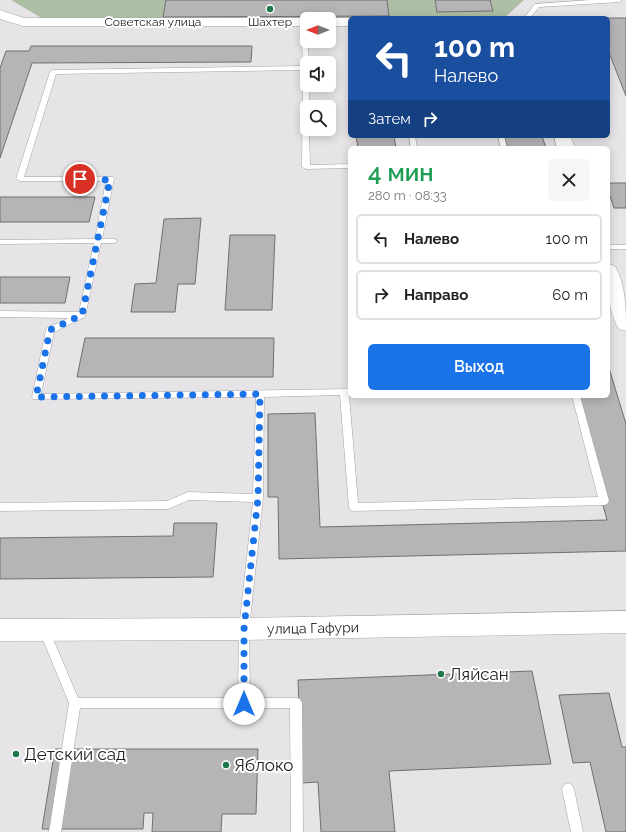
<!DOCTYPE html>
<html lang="ru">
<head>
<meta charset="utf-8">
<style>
	:root { --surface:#fff; --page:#f6f6f6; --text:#222; --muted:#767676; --line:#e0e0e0; --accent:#1a73e8 }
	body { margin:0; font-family:Raleway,sans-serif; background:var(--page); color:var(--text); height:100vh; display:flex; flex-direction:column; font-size:15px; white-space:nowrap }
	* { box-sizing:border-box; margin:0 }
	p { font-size:13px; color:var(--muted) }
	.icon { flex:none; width:22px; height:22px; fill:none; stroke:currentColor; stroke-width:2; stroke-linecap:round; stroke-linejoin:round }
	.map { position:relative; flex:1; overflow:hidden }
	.drawer { position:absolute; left:348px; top:146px; width:262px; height:252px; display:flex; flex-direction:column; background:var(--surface); border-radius:6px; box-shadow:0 2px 10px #0003 }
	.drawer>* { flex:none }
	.top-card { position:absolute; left:348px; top:16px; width:262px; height:122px; border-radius:6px; box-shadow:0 2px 10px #0003; background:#1a4fa0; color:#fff; overflow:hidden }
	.needle { width:26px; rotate:270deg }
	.fabs { position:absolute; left:300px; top:12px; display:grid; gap:8px }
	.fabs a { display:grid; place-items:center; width:36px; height:36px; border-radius:6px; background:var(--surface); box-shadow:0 2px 10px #0003; font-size:20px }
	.pin { position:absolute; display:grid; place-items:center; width:34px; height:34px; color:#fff; margin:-17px; border:2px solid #fff; border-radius:50%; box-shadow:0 1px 4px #0007 }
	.me { position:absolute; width:44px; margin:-22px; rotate:0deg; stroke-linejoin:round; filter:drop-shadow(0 0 3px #0008) }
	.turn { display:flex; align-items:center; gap:14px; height:84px; padding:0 20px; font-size:18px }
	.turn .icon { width:52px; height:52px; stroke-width:2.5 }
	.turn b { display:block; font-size:28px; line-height:34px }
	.then { display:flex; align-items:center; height:38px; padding:0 20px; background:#0003; gap:8px; font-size:15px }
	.round { display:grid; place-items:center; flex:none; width:42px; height:42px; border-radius:6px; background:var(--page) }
	.headline { display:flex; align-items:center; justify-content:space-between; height:68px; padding:0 20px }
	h1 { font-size:24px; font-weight:600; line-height:30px; color:#1e9e55 }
	.cta { display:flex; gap:8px; margin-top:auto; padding:8px 20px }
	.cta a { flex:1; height:46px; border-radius:6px; background:var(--accent); color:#fff; font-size:16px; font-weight:600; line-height:46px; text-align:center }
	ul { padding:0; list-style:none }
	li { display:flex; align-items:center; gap:12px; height:50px; margin:0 8px 6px; padding:0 12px; border:2px solid var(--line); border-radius:6px }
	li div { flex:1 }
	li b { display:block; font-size:15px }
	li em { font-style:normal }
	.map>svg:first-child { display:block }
	.green { fill:#acbfa5 }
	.building { fill:#b7b4b7; stroke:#716f71 }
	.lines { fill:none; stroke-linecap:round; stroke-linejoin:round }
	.lane-casing { stroke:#a5a2a5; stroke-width:1 }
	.secondary-casing { stroke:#a5a2a5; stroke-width:1 }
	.lane { fill:#fff; fill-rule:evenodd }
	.secondary { fill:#fff; fill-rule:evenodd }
	.route { stroke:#1a73e8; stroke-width:7; stroke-dasharray:0 12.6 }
	.poi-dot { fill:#1f774b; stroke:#fff; stroke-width:1.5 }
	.labels { text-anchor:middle; stroke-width:4; stroke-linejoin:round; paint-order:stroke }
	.far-street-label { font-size:12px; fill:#1e1d1f; stroke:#fff }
	.far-poi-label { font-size:12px; fill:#1e1d1f; stroke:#fff }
	.street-label { font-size:14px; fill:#1e1d1f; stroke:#fff }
	.near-poi-label { font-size:17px; fill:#1e1d1f; stroke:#fff; text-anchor:start }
</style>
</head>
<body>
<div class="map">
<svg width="626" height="832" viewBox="0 0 626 832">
	<rect width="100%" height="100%" fill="#e7e4e8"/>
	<polygon class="green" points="11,0 524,0 504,18 45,20"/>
	<g class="building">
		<polygon points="166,0 387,0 389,16 163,17"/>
		<polygon points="435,0 490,0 493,11 437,12"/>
		<polygon points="587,18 626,18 626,96 608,50 608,18"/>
		<polygon points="31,46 252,46 251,62 32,63 0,158 0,68 6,51 29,51"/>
		<polygon points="356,136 394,136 396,148 358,148"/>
		<polygon points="504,136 542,136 546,148 508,148"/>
		<polygon points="608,183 626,183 626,208 614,208 608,190"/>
		<polygon points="0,197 95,197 89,222 0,222"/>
		<polygon points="201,218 195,284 178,284 175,312 131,312 135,284 156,283 164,219"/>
		<polygon points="230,235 275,235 272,310 225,310"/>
		<polygon points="0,277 70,277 65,303 0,303"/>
		<polygon points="85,338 274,338 273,377 77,377"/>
		<polygon points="608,365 626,424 626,551 279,559 278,497 268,497 268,414 315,413 320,527 607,520 574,396 608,396"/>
		<polygon points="174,523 217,523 213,577 0,579 0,538 173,536"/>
		<polygon points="532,671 551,764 389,771 395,832 321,832 318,782 302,783 298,680"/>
		<polygon points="609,693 622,747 626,747 626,832 606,832 590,762 573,763 559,695"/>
		<polygon points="55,749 258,749 256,814 222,814 221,832 152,832 153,813 144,813 143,829 42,829"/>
	</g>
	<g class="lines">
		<g class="lane-casing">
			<g id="lane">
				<polygon points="590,0 622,0 619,2 539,7 530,18 524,18 535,4"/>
				<polygon points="304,20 307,22 309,63 307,63 307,85 309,85 309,107 307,107 307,129 309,129 310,165 350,164 350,168 306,169 302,167 303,70 56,74 24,177 113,177 114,179 102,239 114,239 118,241 114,243 101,243 85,317 54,332 41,394 350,389 350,395 349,395 358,503 598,497 572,396 580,396 609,501 607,504 604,505 354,511 351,510 349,507 340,395 264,397 263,498 249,629 250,698 296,698 300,699 302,703 303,832 291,832 290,708 80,708 61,832 49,832 69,703 39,630 40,627 44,625 48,627 78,698 238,698 239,629 253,502 189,500 168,509 0,511 0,503 167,501 188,492 253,494 256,397 33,399 32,397 46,330 47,328 69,318 0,317 0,311 79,312 94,243 0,244 0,240 95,239 106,181 20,181 16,179 50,72 53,70 303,66 301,22"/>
				<polygon points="409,136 415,136 417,148 411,148"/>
				<polygon points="498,136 504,136 507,148 501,148"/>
				<rect x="608" y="245" width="18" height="4"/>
				<polygon points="568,783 572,785 574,789 583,832 571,832 562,789 564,785"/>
			</g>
		</g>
		<g class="secondary-casing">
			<g id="secondary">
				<polygon points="0,10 24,18 307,18 312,19 307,19 307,26 23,26 0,19"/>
				<polygon points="329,18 352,18 350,18 350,26 329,26 329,19 324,19"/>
				<polygon points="554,136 570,136 575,148 557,148"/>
				<path d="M608,264L615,266C626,286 626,308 626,331L619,329C607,309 608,286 608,264Z"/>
				<polygon points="626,611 626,633 244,640 0,641 0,619 244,618"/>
			</g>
		</g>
		<use href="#lane" class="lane"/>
		<use href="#secondary" class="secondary"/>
	</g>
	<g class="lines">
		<polyline class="route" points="80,179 110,180 82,315 50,330 36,397 260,394 258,498 244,629 244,704"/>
	</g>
	<g class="poi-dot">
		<circle cx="270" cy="9" r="4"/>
		<circle cx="441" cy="674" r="4"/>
		<circle cx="16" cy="754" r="4"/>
		<circle cx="226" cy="765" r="4"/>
	</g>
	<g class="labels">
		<g class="far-street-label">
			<text x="153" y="26">Советская улица</text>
		</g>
		<g class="far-poi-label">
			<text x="270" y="26">Шахтер</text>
		</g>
		<g class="street-label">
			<text transform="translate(313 628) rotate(-1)" y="5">улица Гафури</text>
		</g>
		<g class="near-poi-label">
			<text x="449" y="680">Ляйсан</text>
			<text x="24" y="760">Детский сад</text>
			<text x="234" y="771">Яблоко</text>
		</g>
	</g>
</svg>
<div class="fabs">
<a><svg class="needle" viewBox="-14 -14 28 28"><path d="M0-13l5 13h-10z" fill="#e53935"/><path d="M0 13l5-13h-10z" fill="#767676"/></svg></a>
<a><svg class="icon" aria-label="sound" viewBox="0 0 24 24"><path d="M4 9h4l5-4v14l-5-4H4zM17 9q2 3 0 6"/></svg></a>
<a><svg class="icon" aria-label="search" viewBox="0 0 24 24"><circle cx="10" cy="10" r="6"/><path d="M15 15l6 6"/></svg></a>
</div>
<div class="pin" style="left:80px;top:179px;background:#d93025"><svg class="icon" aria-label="arrive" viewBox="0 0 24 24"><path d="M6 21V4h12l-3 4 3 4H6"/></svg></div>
<svg class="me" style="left:244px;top:704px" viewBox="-20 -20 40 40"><circle r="19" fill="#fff"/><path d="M0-13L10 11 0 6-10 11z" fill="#1a73e8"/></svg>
<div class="top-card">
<div class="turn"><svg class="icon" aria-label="left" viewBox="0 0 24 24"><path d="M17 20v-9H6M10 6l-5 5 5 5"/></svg><div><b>100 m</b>Налево</div></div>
<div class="then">Затем<svg class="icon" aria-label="right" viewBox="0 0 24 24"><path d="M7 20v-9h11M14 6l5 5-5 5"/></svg></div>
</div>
<section class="drawer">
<div class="headline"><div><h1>4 мин</h1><p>280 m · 08:33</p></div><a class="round"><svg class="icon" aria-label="close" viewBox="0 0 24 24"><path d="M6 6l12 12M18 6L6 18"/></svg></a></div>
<ul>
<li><svg class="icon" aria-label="left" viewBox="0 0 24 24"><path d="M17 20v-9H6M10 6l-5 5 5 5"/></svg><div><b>Налево</b></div><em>100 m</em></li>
<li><svg class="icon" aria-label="right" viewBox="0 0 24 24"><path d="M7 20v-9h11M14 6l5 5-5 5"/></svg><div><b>Направо</b></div><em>60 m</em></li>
</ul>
<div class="cta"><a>Выход</a></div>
</section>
</div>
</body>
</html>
